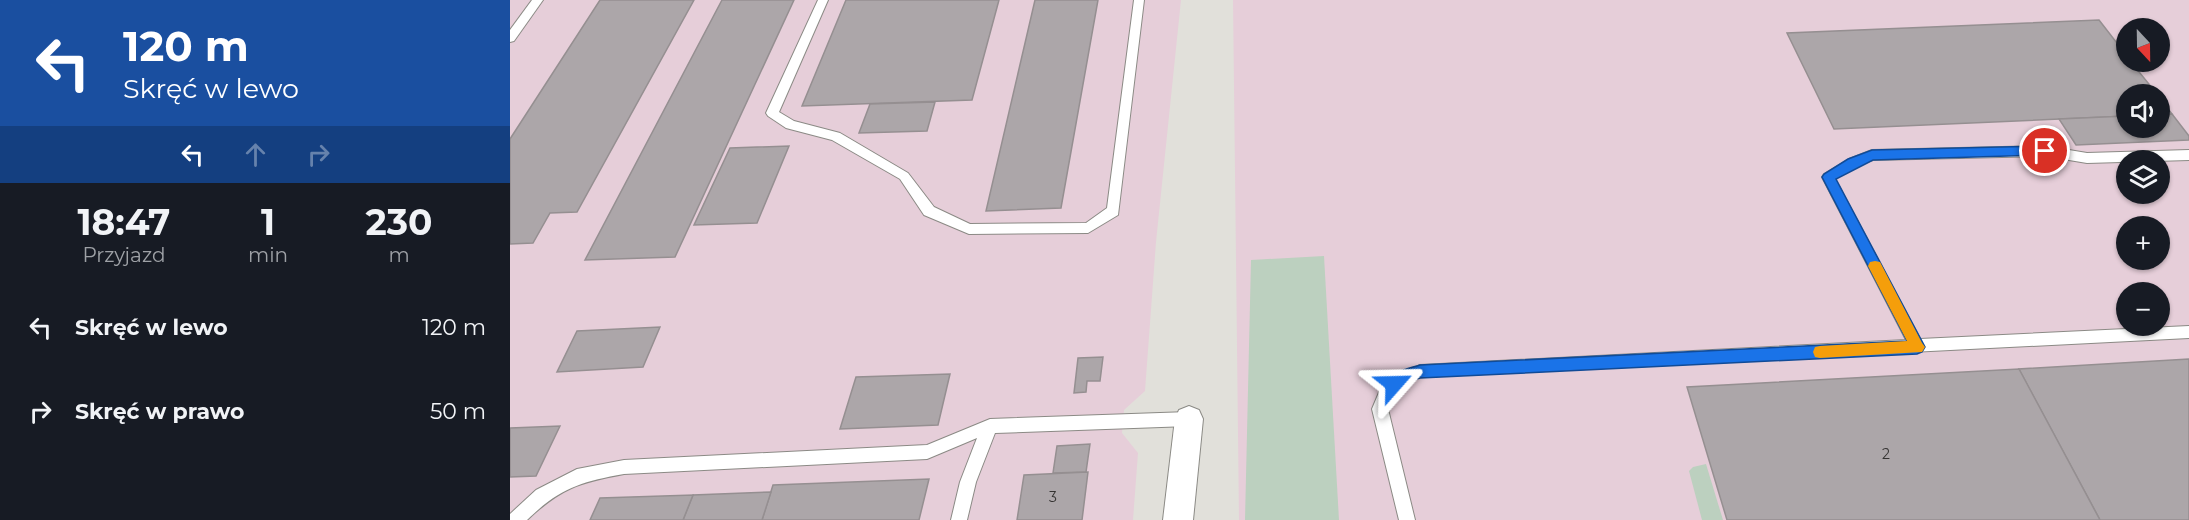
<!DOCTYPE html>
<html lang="pl">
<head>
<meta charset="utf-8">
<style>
	:root { --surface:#171b24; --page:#242831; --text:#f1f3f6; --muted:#9ea1a6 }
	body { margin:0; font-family:Montserrat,sans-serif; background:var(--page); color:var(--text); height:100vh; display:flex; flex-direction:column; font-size:22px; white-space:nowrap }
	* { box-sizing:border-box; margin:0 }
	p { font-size:20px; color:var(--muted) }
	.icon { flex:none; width:33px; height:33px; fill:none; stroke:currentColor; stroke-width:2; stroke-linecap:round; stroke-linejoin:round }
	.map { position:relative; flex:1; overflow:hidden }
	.drawer { display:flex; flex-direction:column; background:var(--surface); width:510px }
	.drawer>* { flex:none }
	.guide { background:#1a4fa0; color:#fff; overflow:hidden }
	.needle { width:39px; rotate:158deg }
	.buttons { position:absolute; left:1606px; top:18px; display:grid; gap:12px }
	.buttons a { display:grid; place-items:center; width:54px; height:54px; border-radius:50%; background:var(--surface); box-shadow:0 2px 4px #0004; font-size:30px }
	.pin { position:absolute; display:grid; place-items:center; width:51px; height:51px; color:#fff; margin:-26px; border:3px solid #fff; border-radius:50%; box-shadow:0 2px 6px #0007 }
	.me { position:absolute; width:66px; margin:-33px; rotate:65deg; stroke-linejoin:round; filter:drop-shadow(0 0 4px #0008) }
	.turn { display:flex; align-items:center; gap:21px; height:126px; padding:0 24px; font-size:27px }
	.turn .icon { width:78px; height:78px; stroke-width:2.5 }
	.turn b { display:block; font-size:42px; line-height:51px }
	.lanes { display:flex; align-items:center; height:57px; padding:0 24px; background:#0003; justify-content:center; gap:30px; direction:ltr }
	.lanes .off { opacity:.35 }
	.eta { display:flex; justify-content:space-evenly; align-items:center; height:102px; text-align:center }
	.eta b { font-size:36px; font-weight:700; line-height:42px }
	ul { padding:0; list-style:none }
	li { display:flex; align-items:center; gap:18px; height:84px; padding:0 24px }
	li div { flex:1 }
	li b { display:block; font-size:22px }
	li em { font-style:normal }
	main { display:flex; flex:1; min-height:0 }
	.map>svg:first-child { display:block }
	.industrial { fill:#e6ced9; fill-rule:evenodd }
	.green { fill:#bcd0bf }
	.building { fill:#aca6a9; stroke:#958f91; stroke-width:1.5 }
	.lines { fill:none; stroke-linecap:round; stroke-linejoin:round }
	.service-casing { stroke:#8b8a85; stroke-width:2 }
	.minor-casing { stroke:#8b8a85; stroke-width:2 }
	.service { fill:#fff; fill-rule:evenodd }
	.minor { fill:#fff; fill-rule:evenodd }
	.route { fill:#1a73e8; stroke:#114b97; stroke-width:1.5 }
	.slow { fill:#f59e0b }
	.labels { text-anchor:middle; stroke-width:4.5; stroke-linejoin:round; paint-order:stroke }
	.number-label { font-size:14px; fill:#343231 }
</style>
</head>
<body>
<main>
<section class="drawer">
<div class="guide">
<div class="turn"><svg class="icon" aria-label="left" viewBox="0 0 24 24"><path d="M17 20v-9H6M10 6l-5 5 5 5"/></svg><div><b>120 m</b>Skręć w lewo</div></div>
<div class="lanes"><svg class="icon" aria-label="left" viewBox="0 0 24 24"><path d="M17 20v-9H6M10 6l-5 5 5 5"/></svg><svg class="icon off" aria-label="ahead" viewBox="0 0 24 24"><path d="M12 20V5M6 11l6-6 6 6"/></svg><svg class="icon off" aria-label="right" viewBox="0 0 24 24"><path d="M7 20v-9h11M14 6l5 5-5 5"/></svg></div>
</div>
<div class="eta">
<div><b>18:47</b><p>Przyjazd</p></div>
<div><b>1</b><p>min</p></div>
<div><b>230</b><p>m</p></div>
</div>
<ul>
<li><svg class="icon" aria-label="left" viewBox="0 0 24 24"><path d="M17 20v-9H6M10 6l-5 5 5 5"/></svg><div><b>Skręć w lewo</b></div><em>120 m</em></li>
<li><svg class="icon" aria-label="right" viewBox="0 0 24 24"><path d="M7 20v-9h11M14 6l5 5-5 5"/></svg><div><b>Skręć w prawo</b></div><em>50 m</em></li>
</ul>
</section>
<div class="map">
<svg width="1679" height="520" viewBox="0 0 1679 520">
	<rect width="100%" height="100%" fill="#e1e0da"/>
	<g class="industrial">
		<polygon points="0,0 671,0 646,242 635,391 614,410 612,433 628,453 623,520 0,520"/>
		<path d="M723,0H1679V520H729ZM1617,28H1650V62H1617ZM1617,94H1650V128H1617ZM1617,160H1650V194H1617ZM1617,226H1650V260H1617ZM1617,292H1650V326H1617Z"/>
	</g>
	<g class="green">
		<polygon points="814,256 829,520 735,520 741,260"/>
		<polygon points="1196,464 1213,520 1192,520 1179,471 1183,467"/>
	</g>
	<g class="building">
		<polygon points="90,0 184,0 67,212 40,213 23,243 0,244 0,139"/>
		<polygon points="212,0 284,0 165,257 75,260"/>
		<polygon points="336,0 489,0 462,100 292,106"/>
		<polygon points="525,0 588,0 551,208 476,211"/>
		<polygon points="1589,20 1617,56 1617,62 1621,62 1647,94 1617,94 1617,116 1324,129 1277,33"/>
		<polygon points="1650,98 1662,114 1650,115"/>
		<polygon points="425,102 417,131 349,133 360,104"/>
		<polygon points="1662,114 1679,136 1679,140 1566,145 1549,119 1617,116 1617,128 1650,128 1650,115"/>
		<polygon points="279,146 247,223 184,225 220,148"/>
		<polygon points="150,327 133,367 47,372 67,331"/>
		<polygon points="593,357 590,381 577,381 576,392 564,393 568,358"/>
		<polygon points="1679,359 1679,520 1590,520 1509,369"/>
		<polygon points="1509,369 1590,520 1217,520 1177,387"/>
		<polygon points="440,374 428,425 330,429 346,377"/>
		<polygon points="50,426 26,476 0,477 0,428"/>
		<polygon points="580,444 576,472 543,473 547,446"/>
		<polygon points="578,472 572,520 507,520 514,475"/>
		<polygon points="419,479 409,520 252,520 263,485"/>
		<polygon points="261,492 252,520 173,520 183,495"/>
		<polygon points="183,495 173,520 80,520 90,498"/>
	</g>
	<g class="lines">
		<g class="service-casing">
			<g id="service">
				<polygon points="22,0 33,0 4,41 0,42 0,30"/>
				<polygon points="308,0 318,0 269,112 284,121 330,133 398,173 424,207 460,224 576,223 597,208 624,0 634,0 608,215 578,233 459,234 414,215 390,179 322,140 276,128 258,116 256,113"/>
				<path d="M1535,146L1577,153L1679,150V160L1577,163L1535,156L1363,160L1347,165L1325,179L1410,339L1679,326V338L910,377C893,383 882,391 878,409L905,520H889L862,409L870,390L878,379L910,365L1396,340L1312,177L1314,174L1339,159L1362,150Z"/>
				<path d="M679,412L684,414L687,419L684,424L679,426L485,433L466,482L457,520H441L450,482L467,438L417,459L114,474C70,482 50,488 17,520H0V514L26,490L67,469L114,460L417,445L480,419Z"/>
			</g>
		</g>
		<g class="minor-casing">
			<polygon id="minor" points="679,406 689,410 693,419 683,520 653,520 665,419 669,410"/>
		</g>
		<use href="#service" class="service"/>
		<use href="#minor" class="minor"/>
	</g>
	<path class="route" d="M1535,146L1542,151L1535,155L1363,160L1326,179L1415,347L1412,352L1407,354L910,378L898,382L884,391L878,389L876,384C882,371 898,369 910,365L1397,341L1312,177L1314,174L1338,159L1362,150Z"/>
	<polygon class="slow" points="1365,261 1370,262 1412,343 1415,347 1412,352 1310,358 1305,357 1303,352 1305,347 1310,346 1397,341 1358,266 1360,262"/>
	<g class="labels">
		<g class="number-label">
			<text x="1376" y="459">2</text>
			<text x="543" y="502">3</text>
		</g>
	</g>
</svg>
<div class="buttons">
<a><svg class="needle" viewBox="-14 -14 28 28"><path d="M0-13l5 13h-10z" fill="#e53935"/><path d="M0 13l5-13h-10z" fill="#9ea1a6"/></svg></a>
<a><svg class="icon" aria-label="sound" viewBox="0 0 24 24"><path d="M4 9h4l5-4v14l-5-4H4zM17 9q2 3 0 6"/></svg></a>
<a><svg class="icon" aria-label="layers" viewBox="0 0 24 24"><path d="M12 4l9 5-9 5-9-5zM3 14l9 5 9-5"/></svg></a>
<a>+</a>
<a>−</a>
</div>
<div class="pin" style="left:1535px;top:151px;background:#d93025"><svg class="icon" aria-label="arrive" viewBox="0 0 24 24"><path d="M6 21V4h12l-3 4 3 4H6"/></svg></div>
<svg class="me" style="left:884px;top:384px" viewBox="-20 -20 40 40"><path d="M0-17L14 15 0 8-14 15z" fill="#1a73e8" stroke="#fff" stroke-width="4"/></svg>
</div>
</main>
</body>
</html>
